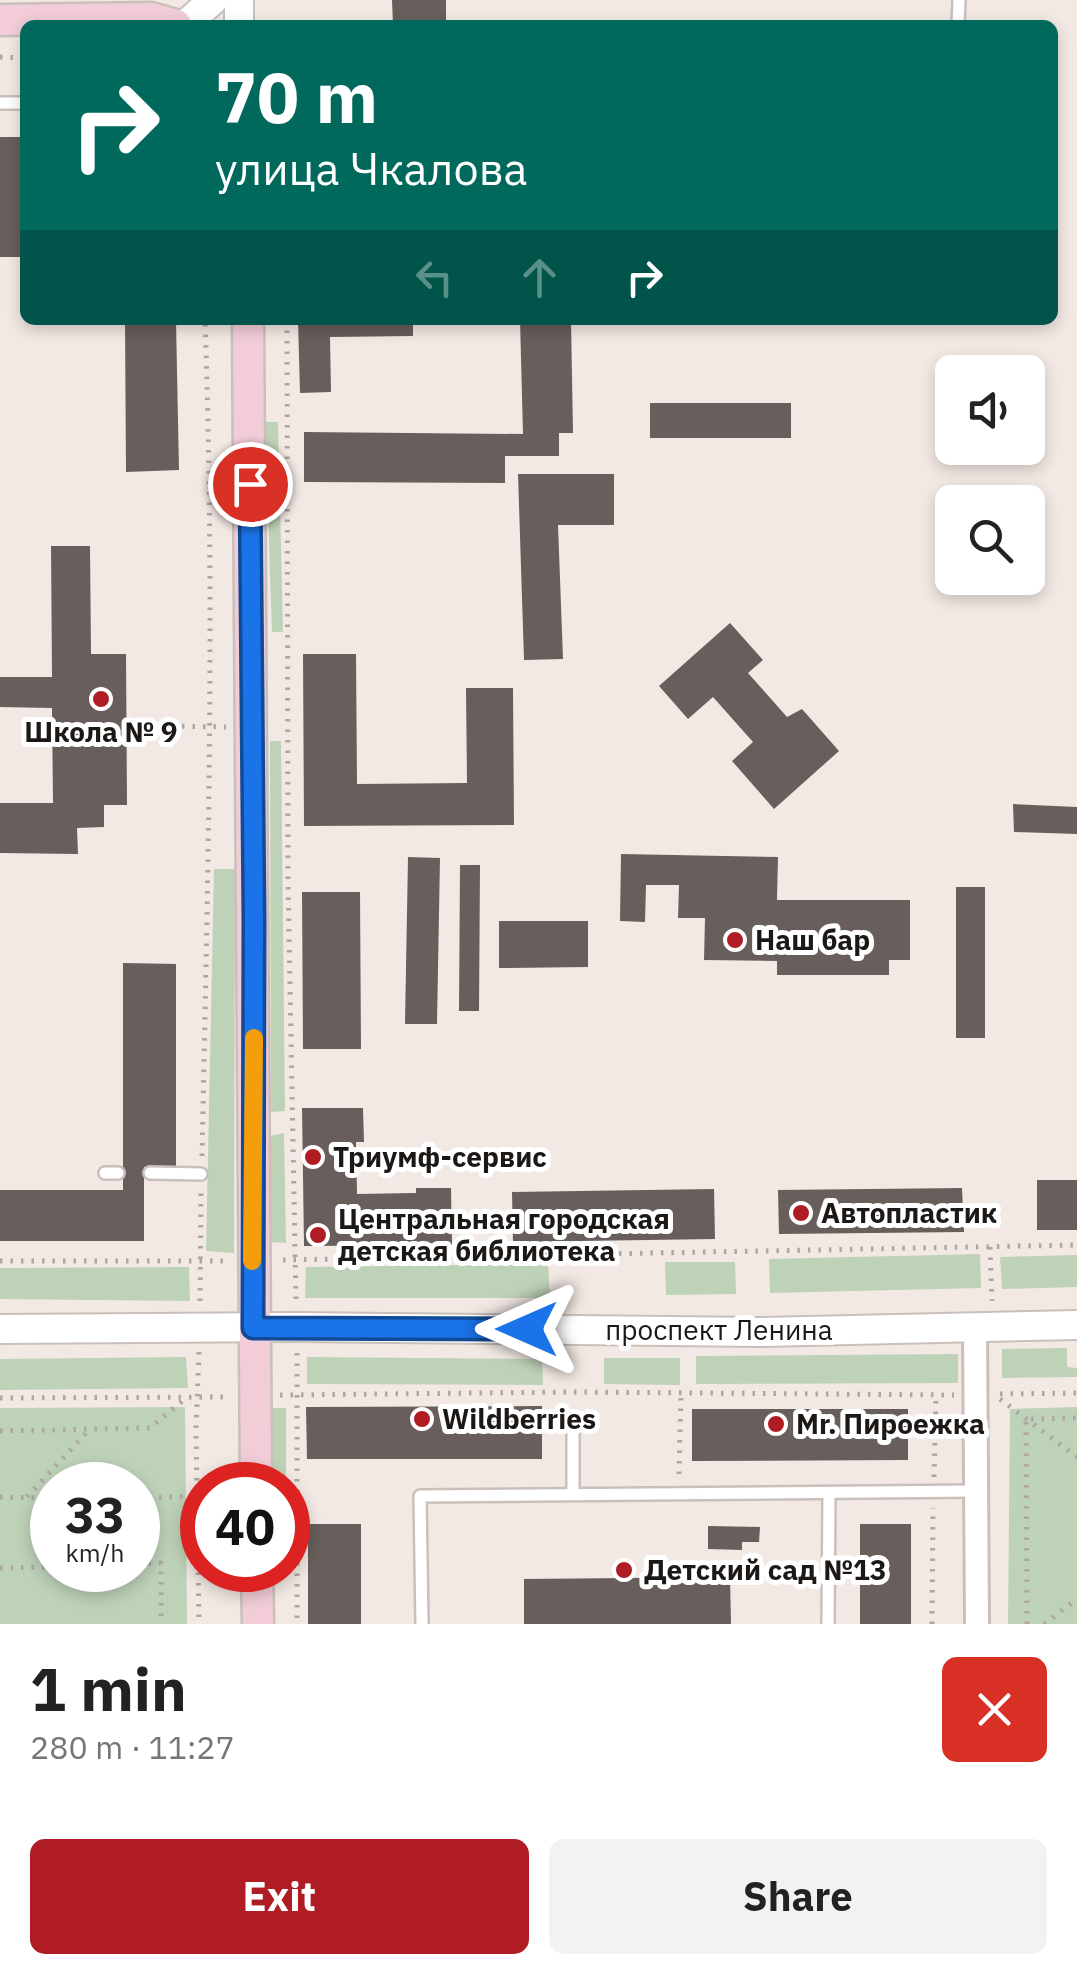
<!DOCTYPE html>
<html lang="en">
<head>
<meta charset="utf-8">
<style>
	:root { --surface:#fff; --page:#f2f2f2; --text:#222; --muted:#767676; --accent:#af1c24 }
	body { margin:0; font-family:"IBM Plex Sans",sans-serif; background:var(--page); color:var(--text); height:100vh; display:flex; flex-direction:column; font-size:38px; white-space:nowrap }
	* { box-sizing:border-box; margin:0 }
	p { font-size:32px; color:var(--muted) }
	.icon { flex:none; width:55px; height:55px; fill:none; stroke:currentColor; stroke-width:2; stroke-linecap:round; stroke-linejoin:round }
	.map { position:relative; height:1624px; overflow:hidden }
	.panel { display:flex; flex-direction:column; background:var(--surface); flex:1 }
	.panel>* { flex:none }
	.top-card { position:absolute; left:20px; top:20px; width:1038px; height:305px; border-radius:15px; box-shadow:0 5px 15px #0003; background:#00695c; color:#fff; overflow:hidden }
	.tools { position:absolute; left:935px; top:355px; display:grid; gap:20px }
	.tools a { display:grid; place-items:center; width:110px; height:110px; border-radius:15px; background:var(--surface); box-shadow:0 5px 15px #0003; font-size:50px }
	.speed { position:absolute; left:30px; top:1462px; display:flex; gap:20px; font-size:50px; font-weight:700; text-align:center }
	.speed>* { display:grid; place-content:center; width:130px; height:130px; border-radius:50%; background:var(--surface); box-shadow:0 5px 15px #0003; line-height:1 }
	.speed small { font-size:25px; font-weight:400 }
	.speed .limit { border:15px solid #d22; background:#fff; color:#111 }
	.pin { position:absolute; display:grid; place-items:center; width:85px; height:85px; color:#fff; margin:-42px; border:5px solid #fff; border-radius:50%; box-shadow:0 2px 10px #0007 }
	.me { position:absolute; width:110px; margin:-55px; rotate:270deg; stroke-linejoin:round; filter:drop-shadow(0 0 8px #0008) }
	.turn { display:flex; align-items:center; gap:35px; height:210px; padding:0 30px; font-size:45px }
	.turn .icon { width:130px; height:130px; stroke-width:2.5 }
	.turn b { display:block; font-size:70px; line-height:85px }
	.lanes { display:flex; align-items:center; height:95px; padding:0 30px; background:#0003; justify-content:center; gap:50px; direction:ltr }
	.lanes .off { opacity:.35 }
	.round { display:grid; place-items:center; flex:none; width:105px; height:105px; border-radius:15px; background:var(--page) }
	.head { display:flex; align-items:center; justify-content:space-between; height:170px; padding:0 30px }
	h1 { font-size:60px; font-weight:700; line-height:75px }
	.primary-button { display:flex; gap:20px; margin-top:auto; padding:20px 30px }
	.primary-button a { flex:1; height:115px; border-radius:15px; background:var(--accent); color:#fff; font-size:40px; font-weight:700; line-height:115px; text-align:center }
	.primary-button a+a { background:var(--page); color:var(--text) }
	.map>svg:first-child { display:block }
	.green { fill:#bed2b8; fill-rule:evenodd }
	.building { fill:#685e5c }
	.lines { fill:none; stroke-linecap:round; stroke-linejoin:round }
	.service-casing { stroke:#cac0bb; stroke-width:16 }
	.minor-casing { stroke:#cac0bb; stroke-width:28 }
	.tertiary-casing { stroke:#cac0bb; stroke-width:32 }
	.secondary-casing { stroke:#cac0bb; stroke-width:35 }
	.path { stroke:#aea6a2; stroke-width:5; stroke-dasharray:2.5 8; stroke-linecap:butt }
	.service { stroke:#fff; stroke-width:11 }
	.minor { stroke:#fff; stroke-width:22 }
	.tertiary { stroke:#fff; stroke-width:28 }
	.secondary { stroke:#f2cdd8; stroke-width:30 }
	.route-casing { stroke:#114b97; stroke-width:25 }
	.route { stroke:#1a73e8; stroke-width:18 }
	.slow { stroke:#f59e0b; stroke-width:18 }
	.poi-dot { fill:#af1c24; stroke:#fff; stroke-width:4 }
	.labels { text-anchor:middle; stroke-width:10; stroke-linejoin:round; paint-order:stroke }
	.poi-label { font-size:28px; font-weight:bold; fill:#1c1816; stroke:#fff; text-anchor:start }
	.street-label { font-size:28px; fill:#1c1816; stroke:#fff }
</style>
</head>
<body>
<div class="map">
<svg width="1077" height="1624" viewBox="0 0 1077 1624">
	<rect width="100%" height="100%" fill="#f3e9e4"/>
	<g class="green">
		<polygon points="265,422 278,422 283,632 272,632"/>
		<polygon points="270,741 281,741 285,1111 271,1112"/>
		<polygon points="214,869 235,869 234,1253 206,1251"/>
		<polygon points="284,1133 286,1243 267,1242 269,1136"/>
		<polygon points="980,1254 981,1288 770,1293 769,1259"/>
		<polygon points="1077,1255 1077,1287 1002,1289 1000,1257"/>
		<polygon points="665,1262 735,1262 736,1294 666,1295"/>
		<polygon points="548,1264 550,1298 305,1298 306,1267"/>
		<polygon points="189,1267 190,1301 0,1299 0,1268"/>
		<polygon points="1067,1348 1067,1367 1077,1368 1077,1377 1002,1378 1002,1349"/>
		<polygon points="958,1354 958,1383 696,1384 696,1356"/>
		<polygon points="186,1357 188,1388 0,1390 0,1359"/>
		<polygon points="307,1357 542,1359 543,1385 307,1384"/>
		<polygon points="604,1358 680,1358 680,1385 604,1384"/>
		<path d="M185,1407L187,1624H0V1408ZM52,1485H138V1570H52Z"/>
		<polygon points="1077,1407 1077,1624 1008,1624 1010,1409"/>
		<rect x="265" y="1408" width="21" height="77"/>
	</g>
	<g class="building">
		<polygon points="392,0 446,0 446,25 393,25"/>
		<rect x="0" y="137" width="25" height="120"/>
		<polygon points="298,320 413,320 413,336 330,337 331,392 300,393"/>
		<polygon points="520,320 571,320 573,433 559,433 559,456 505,456 505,483 304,482 304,432 523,434"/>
		<polygon points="176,321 179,470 126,472 125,322"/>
		<rect x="650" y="403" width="141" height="35"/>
		<polygon points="518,474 614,474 614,525 558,525 563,659 524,660"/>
		<polygon points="51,546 90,546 91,654 126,654 127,805 104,805 104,827 77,828 78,854 0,853 0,803 53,803 52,708 0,707 0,677 52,677"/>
		<polygon points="730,623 763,660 748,673 787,717 802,709 839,751 774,809 732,761 753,742 713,697 688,719 659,686"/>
		<polygon points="303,654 356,654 357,784 467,783 466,688 513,688 514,825 304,826"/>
		<polygon points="1013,804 1077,807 1077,834 1014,832"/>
		<polygon points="621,854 778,857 777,900 910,900 910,960 889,960 889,975 777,975 777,961 704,960 705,918 678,918 679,885 646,885 645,922 620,921"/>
		<polygon points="408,857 440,858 437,1024 405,1024"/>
		<polygon points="460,865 480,865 479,1011 459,1011"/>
		<rect x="956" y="887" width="29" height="151"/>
		<polygon points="302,892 360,892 361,1049 303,1049"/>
		<polygon points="499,921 588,921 588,967 499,968"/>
		<polygon points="123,963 176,964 176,1167 144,1167 144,1241 0,1241 0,1190 123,1190"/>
		<polygon points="302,1108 363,1108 364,1142 356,1142 357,1194 416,1193 416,1188 451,1188 452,1245 304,1246"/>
		<rect x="1037" y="1180" width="40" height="50"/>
		<polygon points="962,1188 964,1232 779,1234 778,1190"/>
		<polygon points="714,1189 715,1239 513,1242 512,1192"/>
		<polygon points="542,1406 542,1459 307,1459 306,1407"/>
		<polygon points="692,1409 908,1409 908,1460 692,1461"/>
		<rect x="308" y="1524" width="53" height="100"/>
		<rect x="860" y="1524" width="51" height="100"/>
		<polygon points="708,1526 760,1527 759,1542 742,1542 742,1550 708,1549"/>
		<polygon points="730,1577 731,1624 524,1624 524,1579"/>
	</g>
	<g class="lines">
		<g class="service-casing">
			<g id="service">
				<polyline points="958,25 959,0"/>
				<polyline points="0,103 25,103"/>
				<polyline points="105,1173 118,1173"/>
				<polyline points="150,1173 201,1174"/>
				<polyline points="573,1493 573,1424"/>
				<polyline points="422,1624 420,1496 976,1491"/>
				<polyline points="828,1624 829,1494"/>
			</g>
		</g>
		<g class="minor-casing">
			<polyline id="minor" points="975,1327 977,1624"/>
		</g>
		<g class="tertiary-casing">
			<g id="tertiary">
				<polyline points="239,0 239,25"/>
				<polyline points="185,25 213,0"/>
				<polyline points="0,1329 297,1327 759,1332 1077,1325"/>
			</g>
		</g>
		<g class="secondary-casing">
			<g id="secondary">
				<polyline points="0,20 151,18 176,25"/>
				<polyline points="248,320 256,1485"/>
				<polyline points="257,1570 258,1624"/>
			</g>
		</g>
		<g class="path">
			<polyline points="0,57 25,58"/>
			<polyline points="287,320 288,879 296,1302"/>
			<polyline points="161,726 226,727"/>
			<path d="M202,1156C208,878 215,598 205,320"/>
			<polyline points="990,1247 992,1301"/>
			<polyline points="283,1260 1077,1245"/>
			<polyline points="0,1261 227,1261"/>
			<polyline points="200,1301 201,1192"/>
			<polyline points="199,1352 196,1429 199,1624"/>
			<polyline points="297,1353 297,1624"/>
			<polyline points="1000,1394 1077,1393"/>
			<polyline points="280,1395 577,1392 954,1395"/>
			<polyline points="0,1398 229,1397"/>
			<polyline points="1000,1399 1077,1457"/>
			<polyline points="0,1431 150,1428 186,1398"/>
			<polyline points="679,1474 681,1392"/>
			<polyline points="934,1477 936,1395"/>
			<polyline points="0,1497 52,1498"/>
			<polyline points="27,1497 89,1430"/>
			<polyline points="138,1498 198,1496"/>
			<polyline points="138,1564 161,1563 161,1624"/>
			<polyline points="0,1568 52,1567"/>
			<polyline points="932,1624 933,1508"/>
			<polyline points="1027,1624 1026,1419 1077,1418"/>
			<polyline points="1044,1624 1077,1599"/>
		</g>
		<use href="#service" class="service"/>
		<use href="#minor" class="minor"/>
		<use href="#tertiary" class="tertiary"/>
		<use href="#secondary" class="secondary"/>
	</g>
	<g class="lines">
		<g class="route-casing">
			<polyline id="route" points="250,484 254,918 253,1328 527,1329"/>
		</g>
		<use href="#route" class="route"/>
		<polyline class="slow" points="252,1261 254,1038"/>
	</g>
	<g class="poi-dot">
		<circle cx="101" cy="699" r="10"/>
		<circle cx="735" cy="940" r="10"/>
		<circle cx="313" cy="1157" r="10"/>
		<circle cx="801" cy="1213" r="10"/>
		<circle cx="318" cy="1235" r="10"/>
		<circle cx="422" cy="1419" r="10"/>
		<circle cx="776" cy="1424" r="10"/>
		<circle cx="624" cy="1570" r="10"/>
	</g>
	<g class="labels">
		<g class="poi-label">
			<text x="101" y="742" text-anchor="middle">Школа № 9</text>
			<text x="755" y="950">Наш бар</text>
			<text x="333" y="1167">Триумф-сервис</text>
			<text x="821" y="1223">Автопластик</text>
			<text x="338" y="1229">Центральная городская<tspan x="338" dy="32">детская библиотека</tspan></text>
			<text x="442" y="1429">Wildberries</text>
			<text x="796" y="1434">Mr. Пироежка</text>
			<text x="644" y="1580">Детский сад №13</text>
		</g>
		<g class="street-label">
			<text x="719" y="1340">проспект Ленина</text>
		</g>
	</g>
</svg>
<div class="tools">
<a><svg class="icon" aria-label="sound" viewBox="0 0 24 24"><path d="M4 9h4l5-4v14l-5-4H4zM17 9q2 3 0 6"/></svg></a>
<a><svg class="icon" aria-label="search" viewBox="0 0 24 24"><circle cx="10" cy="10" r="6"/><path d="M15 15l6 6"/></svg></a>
</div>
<div class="speed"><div>33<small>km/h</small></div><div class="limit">40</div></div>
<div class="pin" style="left:250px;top:484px;background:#d93025"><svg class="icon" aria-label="arrive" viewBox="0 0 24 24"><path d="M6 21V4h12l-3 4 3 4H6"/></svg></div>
<svg class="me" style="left:527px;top:1329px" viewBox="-20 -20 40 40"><path d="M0-17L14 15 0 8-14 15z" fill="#1a73e8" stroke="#fff" stroke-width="4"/></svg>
<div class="top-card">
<div class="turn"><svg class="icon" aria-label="right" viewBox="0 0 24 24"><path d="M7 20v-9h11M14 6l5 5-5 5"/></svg><div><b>70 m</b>улица Чкалова</div></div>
<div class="lanes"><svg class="icon off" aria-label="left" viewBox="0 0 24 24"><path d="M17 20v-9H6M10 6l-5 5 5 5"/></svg><svg class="icon off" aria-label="ahead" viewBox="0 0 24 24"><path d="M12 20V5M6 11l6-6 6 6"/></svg><svg class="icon" aria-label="right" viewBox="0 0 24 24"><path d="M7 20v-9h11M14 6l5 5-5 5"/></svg></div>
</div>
</div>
<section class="panel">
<div class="head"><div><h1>1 min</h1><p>280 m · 11:27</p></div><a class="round" style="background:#d93025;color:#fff"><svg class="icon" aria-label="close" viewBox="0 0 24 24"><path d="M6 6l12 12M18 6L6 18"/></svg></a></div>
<div class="primary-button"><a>Exit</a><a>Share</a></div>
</section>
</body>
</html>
